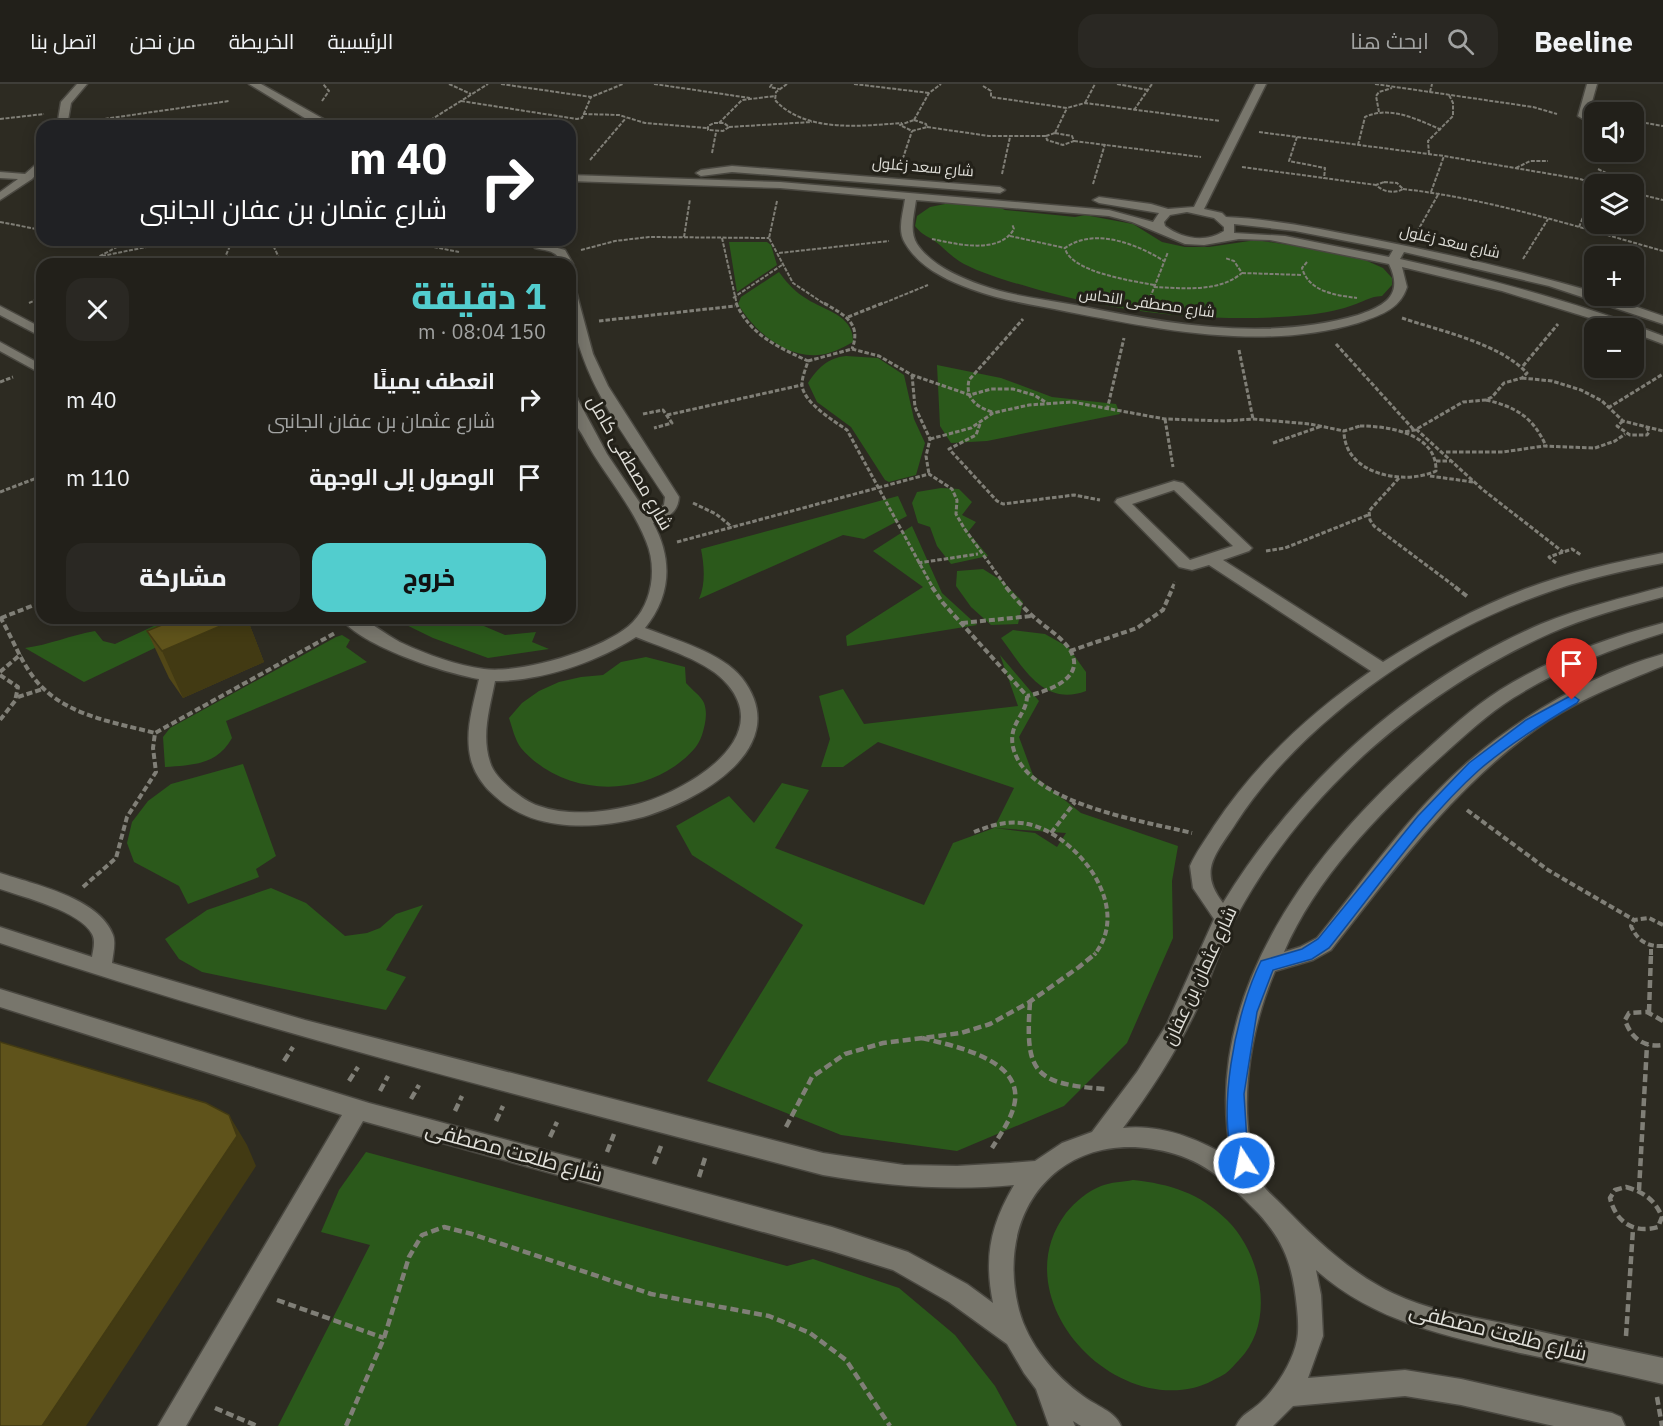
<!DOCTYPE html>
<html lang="ar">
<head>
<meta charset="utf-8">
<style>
	:root { --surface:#22201a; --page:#2a2823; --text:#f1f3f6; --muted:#a2a3a2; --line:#3f3e39; --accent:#52cdce }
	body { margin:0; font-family:"IBM Plex Sans",Cairo,sans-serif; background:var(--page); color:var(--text); direction:rtl; height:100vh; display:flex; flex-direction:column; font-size:22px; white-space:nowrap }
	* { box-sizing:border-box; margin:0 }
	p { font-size:20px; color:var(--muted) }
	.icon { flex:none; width:33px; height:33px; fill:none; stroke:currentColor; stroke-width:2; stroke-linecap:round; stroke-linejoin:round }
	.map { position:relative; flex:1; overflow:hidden; direction:ltr }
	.sheet { position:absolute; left:36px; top:174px; width:540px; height:366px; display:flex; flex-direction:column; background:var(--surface); border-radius:18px; box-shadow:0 3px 15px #0003,0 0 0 2px var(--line); direction:rtl }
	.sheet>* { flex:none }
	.hud { position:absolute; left:36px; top:36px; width:540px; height:126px; border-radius:18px; box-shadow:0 3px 15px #0003,0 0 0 2px var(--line); direction:rtl; background:#202124; color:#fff; overflow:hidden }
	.buttons { position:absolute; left:1584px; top:18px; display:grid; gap:12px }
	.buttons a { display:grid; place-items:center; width:60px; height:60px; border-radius:12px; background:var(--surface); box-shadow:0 3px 15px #0003,0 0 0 2px var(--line); font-size:30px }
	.pin { position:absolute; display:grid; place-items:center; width:51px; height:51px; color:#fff; margin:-62px -26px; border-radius:50% 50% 50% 0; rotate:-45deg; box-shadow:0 0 6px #0007 }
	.pin .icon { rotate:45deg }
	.me { position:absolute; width:66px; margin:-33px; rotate:349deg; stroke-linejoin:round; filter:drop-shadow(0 0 4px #0008) }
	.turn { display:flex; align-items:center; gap:21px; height:126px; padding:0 30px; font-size:27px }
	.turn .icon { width:78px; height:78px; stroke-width:2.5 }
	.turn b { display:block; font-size:42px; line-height:51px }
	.round { display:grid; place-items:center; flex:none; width:63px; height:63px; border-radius:18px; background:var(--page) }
	.overview { display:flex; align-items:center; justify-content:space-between; height:102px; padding:0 30px }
	h1 { font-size:36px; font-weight:800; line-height:45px; color:var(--accent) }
	.cta { display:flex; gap:12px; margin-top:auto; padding:12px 30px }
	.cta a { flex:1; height:69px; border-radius:18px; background:var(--accent); color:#111; font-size:24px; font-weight:800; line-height:69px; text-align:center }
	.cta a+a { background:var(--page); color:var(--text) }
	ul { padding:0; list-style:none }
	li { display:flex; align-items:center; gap:18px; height:78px; padding:0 30px }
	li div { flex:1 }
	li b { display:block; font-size:22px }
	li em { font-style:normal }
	header { display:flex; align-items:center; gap:36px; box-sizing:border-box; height:84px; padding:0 30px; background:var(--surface); border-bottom:2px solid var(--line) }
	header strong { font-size:28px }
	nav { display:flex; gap:33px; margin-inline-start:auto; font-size:21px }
	.search { width:420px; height:54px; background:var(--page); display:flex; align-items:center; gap:15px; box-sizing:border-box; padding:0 21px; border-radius:18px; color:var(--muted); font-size:22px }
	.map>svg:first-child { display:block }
	.green { fill:#2b591b; fill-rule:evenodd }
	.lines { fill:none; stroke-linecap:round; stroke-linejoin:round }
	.minor-casing { stroke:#4a4841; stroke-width:3 }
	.path-far3 { stroke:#807f77; stroke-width:2; stroke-dasharray:4 1.5; stroke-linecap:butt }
	.path-far2 { stroke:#807f77; stroke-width:3; stroke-dasharray:4.5 2; stroke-linecap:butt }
	.path-far1 { stroke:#807f77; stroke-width:4; stroke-dasharray:6 3; stroke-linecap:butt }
	.path { stroke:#807f77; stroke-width:4.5; stroke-dasharray:8 4; stroke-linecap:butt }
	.minor { fill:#78766c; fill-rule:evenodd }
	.wall { fill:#524717 }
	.shaded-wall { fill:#423a13 }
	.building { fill:#5f531b; stroke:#423a13; stroke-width:1.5 }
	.route { fill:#1a73e8; stroke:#114b97; stroke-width:1.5 }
	.labels { text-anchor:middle; stroke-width:6; stroke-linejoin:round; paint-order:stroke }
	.far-street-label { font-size:15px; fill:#e1e0da; stroke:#232119 }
	.street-label { font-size:18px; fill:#e1e0da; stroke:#232119 }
	.near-street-label { font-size:21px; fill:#e1e0da; stroke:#232119 }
</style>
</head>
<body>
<header>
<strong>Beeline</strong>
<div class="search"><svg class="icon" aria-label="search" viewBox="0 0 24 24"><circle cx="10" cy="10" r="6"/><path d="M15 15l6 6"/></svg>ابحث هنا</div>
<nav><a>الرئيسية</a><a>الخريطة</a><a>من نحن</a><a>اتصل بنا</a></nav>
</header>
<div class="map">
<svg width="1663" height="1342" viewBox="0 0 1663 1342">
	<rect width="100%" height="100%" fill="#2d2b22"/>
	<g class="green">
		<path d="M950,119L999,123L1005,126L1075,133L1085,131L1133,140L1162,158L1185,163H1209L1256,156L1296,162L1365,176L1383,184L1392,194V201L1382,212C1369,213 1367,216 1356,220C1341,226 1324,229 1307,231C1215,240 1117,229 1029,203C1007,197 984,190 964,180C953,174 946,166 936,158C927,151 924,153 915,142L917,132L930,123Z"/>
		<polygon points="729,158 767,158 771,161 777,181 737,208"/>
		<path d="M779,188C787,199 795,208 807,215C825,227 854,231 853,258C842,264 831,270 818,271C785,274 753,246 738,220L741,213Z"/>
		<path d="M846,272L878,274L904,291L914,335L925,359L916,391L889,398L885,396L851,343L817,318L808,299C818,284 827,274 846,272Z"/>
		<polygon points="937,281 1001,294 1052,313 1116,320 1120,330 987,357 951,359 940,342"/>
		<polygon points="941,404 959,405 972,418 962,431 976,438 968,448 988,472 951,480 937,462 930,443 918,439 912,419 917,408"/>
		<path d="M898,412L907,432L864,455L843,451L699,515C706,499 704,481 701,465Z"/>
		<polygon points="912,442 942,509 977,541 847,562 846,552 923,503 873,467"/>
		<polygon points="983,485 1002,497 1023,518 1018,540 991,541 971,523 956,502 957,487"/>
		<path d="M171,534H211L213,536L84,598L25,564C49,561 71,551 95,547L103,557L115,560Z"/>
		<polygon points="392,534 465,534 505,551 536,548 532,558 549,565 488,574 433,554"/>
		<path d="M1013,546L1045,550L1068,563L1086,588V607C1043,623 1023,583 1001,554Z"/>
		<path d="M342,551L350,556L346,563L367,578L226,637L232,654C217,681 193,681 165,683L163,653L170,644L336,553Z"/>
		<path d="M1000,571L1039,617L1019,653L1033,691L1081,729L1178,762L1172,797L1173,854L1127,959L1064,1022L957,1067L841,1051L707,997L803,841L692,771L676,742L729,712L754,739L782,699L809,706L775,764L924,821L953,759L994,744L1014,704L878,658L843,683H821L830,655L819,612L843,605L864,640L1018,622ZM995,744H996L1066,749L1057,763L1035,749Z"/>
		<path d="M646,573L685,583L686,599C691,605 702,613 704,619C708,630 705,641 702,651C698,664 686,674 675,682C628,715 559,708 521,664C515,656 512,643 509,634L522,619L539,607L559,598L581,593L603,591L621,578Z"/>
		<polygon points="243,680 276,772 256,785 259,793 188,820 179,802 134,778 127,759 132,738 148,717 171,700"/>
		<polygon points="271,804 306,819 345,852 367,849 380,844 396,830 423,821 386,886 406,893 386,926 202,888 179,875 165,855 207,826"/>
		<polygon points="366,1068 787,1182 813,1175 899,1204 955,1251 995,1302 1017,1342 278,1342 370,1161 321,1148 339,1106"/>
		<path d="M1133,1096C1170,1100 1200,1109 1227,1136C1262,1171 1276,1238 1239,1276C1234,1281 1229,1288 1223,1291C1214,1296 1203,1302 1193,1304C1103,1324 1005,1210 1066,1129C1075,1118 1088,1107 1101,1102C1111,1098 1123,1098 1133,1096Z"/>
	</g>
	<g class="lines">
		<g class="minor-casing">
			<g id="minor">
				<polygon points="77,0 87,0 71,19 67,42 57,42 61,18"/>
				<polygon points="249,0 261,0 336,42 322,42 308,36"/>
				<path d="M1256,0H1266L1204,125L1222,129L1226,133C1274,135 1320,145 1367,154C1443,169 1519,186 1594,208V212H1605L1663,232V240L1549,202L1404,168L1400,175C1490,195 1577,218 1663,252V260L1634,249V244H1622L1502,207L1402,183L1407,203C1400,226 1378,232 1358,239C1264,267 1163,246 1069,228C1036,221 1003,217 971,205C946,196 919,183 905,159C897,146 903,130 905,115L780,104L570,97V91L780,98L1109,126L1153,138L1159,129L1099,119L1093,116L1099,113L1151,120L1168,125L1194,123ZM916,116L1109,132L1132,138L1185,160L1204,161L1239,155L1270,156L1389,180C1404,211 1385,222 1358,231C1266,258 1167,240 1075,221C1043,215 1011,212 981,201C959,193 931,181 917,160C909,147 914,131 916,116ZM1187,128L1214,134L1224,143V147C1205,159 1183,155 1165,142L1164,138L1170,131ZM1234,140L1295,147L1393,166L1389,173L1285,152L1234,149Z"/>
				<polygon points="1587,0 1597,0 1588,32 1583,35 1578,32"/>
				<polygon points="42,75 42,84 32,95 0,116 0,108 18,95 0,94 0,88 25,90"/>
				<polygon points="732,82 1000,103 1005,106 1000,109 732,88 701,92 696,89 701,86"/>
				<path d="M539,159L565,166L573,180L570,183V180H561C558,166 547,167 535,164L533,162Z"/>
				<path d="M570,203L576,207L593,270L608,302L679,413C678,429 667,434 653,439C673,475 671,512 645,544C673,555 723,569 742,594C795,663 700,716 643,733C616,740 586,744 558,740C534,737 514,729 496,713C485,704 475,691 471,676C464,649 473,622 479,595C445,589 360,562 341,534C346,534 354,533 359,534C368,536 391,554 402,559C428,571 456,581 484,585C521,590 607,565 633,538C653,517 657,483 646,457C631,419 602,388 583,352C579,345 572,336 570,328C569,323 570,315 570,310L577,314L607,370L648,431L664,421L665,413C623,347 570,285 570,203ZM636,553C663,564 709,577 728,601C775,657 683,708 638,720C608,728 570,733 539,722C529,719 520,712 512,706C503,698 493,689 490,678C481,651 490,623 495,597C542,597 597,578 636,553Z"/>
				<polygon points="0,222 42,244 42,253 0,231"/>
				<polygon points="0,258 42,281 42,290 0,267"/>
				<path d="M1174,397L1183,399L1252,464L1249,467L1223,476L1383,578C1428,550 1475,524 1525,505C1570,488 1617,478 1663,469V479C1621,487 1580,496 1540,511C1427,551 1302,637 1236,739C1217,769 1197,786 1223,819C1298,697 1409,597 1541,540C1580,524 1622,514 1663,503V513C1625,523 1587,533 1551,549C1421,607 1304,707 1236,833C1221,859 1213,889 1201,916C1180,962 1153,1004 1123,1044C1162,1040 1199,1055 1232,1075C1199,915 1309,769 1423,669C1447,647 1472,624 1500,606C1550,575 1606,554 1663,539V549C1611,565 1559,585 1513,614C1488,630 1465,651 1443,671C1383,725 1316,793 1284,868L1300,863L1317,854C1365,795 1410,728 1468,678C1524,630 1592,590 1663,570V582C1619,600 1574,617 1536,645C1452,705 1394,786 1331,866L1313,876L1275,887C1249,948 1235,1032 1260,1096C1263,1105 1277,1115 1284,1123C1319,1159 1358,1196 1406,1215C1438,1228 1474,1233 1507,1240C1559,1252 1611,1263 1663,1274V1300C1615,1289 1568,1279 1520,1269C1447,1252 1374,1238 1316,1186L1321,1211L1323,1252L1308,1294L1405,1286L1461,1295L1612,1329L1621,1333L1625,1342H1554L1461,1321L1405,1312L1293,1322L1273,1342H1236C1241,1330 1252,1327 1261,1318C1277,1303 1293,1277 1297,1256C1299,1246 1298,1234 1297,1224C1293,1184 1286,1160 1259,1130C1235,1105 1209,1080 1175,1070C1068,1038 992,1121 1019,1226C1028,1260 1055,1292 1083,1312C1096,1322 1115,1327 1121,1342H1081L1073,1337L1075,1342H1049L1036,1305L1024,1289L1007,1260L949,1218L893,1186L832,1167L363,1037L186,1342H158L342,1031L0,923V905L369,1019L832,1143L908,1168L967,1200L993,1219C984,1173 990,1142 1014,1101C949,1107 886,1102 823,1091C547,1018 270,950 0,859V843L92,873C93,866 96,857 92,850C80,827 23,813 0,805V789C33,800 100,814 113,851C116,859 113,870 112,879L305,936L823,1069L904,1081L957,1082L1010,1079L1035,1077L1062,1059L1092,1048L1137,988L1167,940L1214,835L1193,804L1190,782C1196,768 1206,755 1214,742C1256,679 1309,630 1371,587L1209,481L1192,486L1179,483L1115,418L1117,415ZM1174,406L1233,462L1190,476L1132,420Z"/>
			</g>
		</g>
		<g class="path-far3">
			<polyline points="449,0 471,10"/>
			<polyline points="501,0 591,13 623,0"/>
			<polyline points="654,0 750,14"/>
			<polyline points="772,0 770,3 779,5"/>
			<path d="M787,0L776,8L775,16C805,49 861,42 902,39"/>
			<polyline points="854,0 929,9"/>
			<polyline points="1117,0 1148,6"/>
			<polyline points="1375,0 1533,23 1557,30"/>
			<polyline points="983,2 991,7 991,13 1067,24 1085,19 1220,37"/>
			<polyline points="1430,8 1432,0"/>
			<polyline points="322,17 329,7 323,0"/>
			<polyline points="461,17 577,35 582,34 591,13"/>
			<polyline points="1085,19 1095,0"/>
			<polyline points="1134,26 1152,0"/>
			<polyline points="1379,28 1376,12 1379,8 1392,4"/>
			<polyline points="583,30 619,31 645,39 707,44"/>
			<polyline points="0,35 44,30"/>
			<polygon points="914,36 926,40 927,43 912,47 900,41"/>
			<polyline points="914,36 929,9 941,0"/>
			<polyline points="1634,37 1663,42"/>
			<polyline points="83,38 229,17"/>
			<polygon points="714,39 724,39 729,43 723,47 708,46 708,42"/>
			<polyline points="719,39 742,16 775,12"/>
			<polyline points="421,42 488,0"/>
			<polyline points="729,43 812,38"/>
			<polyline points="927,43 989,52 1046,52"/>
			<polyline points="1259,48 1444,72 1580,95 1596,100"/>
			<polygon points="1055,49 1072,52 1074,57 1063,61 1047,56 1046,52"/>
			<polyline points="1055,49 1067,24"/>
			<polyline points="1297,53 1289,77 1325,84 1324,95"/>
			<polyline points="1074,57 1201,73"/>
			<path d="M1358,61L1365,33C1391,21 1418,36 1442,46"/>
			<polyline points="712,69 716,48"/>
			<polyline points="1429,70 1428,57 1453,32 1453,19 1449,11"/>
			<polyline points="590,76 626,34"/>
			<polyline points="901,80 912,47"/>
			<polyline points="1242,83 1376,101"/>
			<polyline points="1516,84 1530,77 1548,77"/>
			<polyline points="1598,85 1614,93 1621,100"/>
			<polyline points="1002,90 1010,53"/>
			<path d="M1384,98L1397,99L1403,105C1395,110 1383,108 1376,101Z"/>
			<polyline points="1093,100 1105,60"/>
			<path d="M1403,105C1491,115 1578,143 1663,167"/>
			<polyline points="1431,108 1444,72"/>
			<polyline points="1634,109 1663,116"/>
			<polyline points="777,117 769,154 793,199 826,221"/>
			<polyline points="0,138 42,146"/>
			<polyline points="1579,143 1594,106"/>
			<polyline points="1417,148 1439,109"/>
			<polyline points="1010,152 1065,164"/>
			<polyline points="684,153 690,115"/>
			<polyline points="722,154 737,221"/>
			<path d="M932,155C956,160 999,171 1014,145L1012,140"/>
			<polyline points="92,156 120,162"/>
			<polyline points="218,156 239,163 259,156"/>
			<polyline points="430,156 429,162 459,168"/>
			<polyline points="271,157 282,180"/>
			<polyline points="257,160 275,156"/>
			<polyline points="230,162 226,171 232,180"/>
			<polyline points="581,166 615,157 649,153 769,154"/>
			<polyline points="779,169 889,157"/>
			<polyline points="102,172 181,156"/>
			<polyline points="1523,175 1548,135"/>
			<path d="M1307,178L1302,184C1309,208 1335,211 1357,214"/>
			<polyline points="85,180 130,156"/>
			<polyline points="437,180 463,174"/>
			<polyline points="1242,189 1302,191"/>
			<path d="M1154,201C1133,197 1070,188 1065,164C1094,143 1137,160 1164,177"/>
			<path d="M1154,203C1183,204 1218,209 1242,189L1234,177L1225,174"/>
			<polyline points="733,214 782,181"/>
			<polyline points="29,219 42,213"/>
			<polyline points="1148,219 1168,168"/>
			<polyline points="879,221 928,201"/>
		</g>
		<g class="path-far2">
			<path d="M736,219C750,251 778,263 808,277C806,284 802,293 802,300C802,318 834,337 847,346L933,504"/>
			<path d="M824,219C844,231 862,239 852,265"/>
			<polyline points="848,233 883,219"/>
			<path d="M1402,234C1440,247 1499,259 1527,289L1522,294L1504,299L1492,313L1486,316L1463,318L1415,346L1403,348"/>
			<polyline points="599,237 735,222"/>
			<polyline points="1336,260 1414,346"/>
			<polyline points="1239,266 1253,335"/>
			<polyline points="808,277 852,265 879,272 912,291 970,311 991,305 1013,305 1034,311 1047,319"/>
			<polyline points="1523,282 1558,240"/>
			<polyline points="912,291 915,323 930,355 926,372 929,390"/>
			<polyline points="1522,294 1552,297 1581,306 1602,317 1623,337 1663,347"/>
			<polyline points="0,298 13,293"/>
			<path d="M1486,316C1516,323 1533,333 1546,362"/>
			<polyline points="1608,324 1663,290"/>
			<polyline points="1107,326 1124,254"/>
			<path d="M992,328C976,323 965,314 969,296L1023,235"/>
			<polyline points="643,330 663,326 672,339 654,344"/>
			<polyline points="667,331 802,301"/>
			<polyline points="1165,335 1173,383"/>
			<polyline points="1623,337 1617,342 1630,351 1647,351 1649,348 1647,344"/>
			<polyline points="980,340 976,351 949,365 997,417 1003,420 1074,411 1100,416"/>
			<path d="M1360,342C1390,342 1437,350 1436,387C1403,402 1344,390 1344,347Z"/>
			<polyline points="1416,345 1482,405 1563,468"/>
			<polyline points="930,355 971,344 993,329 1029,321 1072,318 1165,335 1225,337 1253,335 1310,340 1344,347"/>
			<polyline points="1273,359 1322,342"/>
			<polyline points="1446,368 1503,368 1544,362 1595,364 1615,357 1625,350"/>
			<polyline points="1436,377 1450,377"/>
			<polyline points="1430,392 1473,398"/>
			<polyline points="1399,394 1369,427 1370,436 1374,442 1457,504"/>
			<polyline points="0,408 42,392"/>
			<polyline points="693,419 716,430 732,443"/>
			<polyline points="677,458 929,390 952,405 957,416 956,430 964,444 1007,504"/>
			<polyline points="1266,467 1285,464 1368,431"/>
			<polyline points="918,479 978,470"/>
			<polyline points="1556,479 1549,473 1572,465 1581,471"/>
			<polyline points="1172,504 1175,498"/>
		</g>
		<g class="path-far1">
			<path d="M932,503L943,519L1027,612C1027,631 1008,639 1013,663C1026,720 1144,737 1192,749"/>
			<path d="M1006,503C1015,514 1024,525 1035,534C1046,544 1062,553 1070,566C1087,594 1048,607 1027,612"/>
			<polyline points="1455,503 1468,513"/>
			<path d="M0,533C12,553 20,576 34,594C62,631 113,638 155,649"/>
			<polyline points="1,534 42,518"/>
			<polyline points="962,539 1032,532"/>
			<polyline points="1070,567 1137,544 1163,526 1173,503"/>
			<polyline points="0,588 21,570"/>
			<polyline points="0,591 18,603 15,617 0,636"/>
			<polyline points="18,613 43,605"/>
			<polyline points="1467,726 1548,786 1634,836"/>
			<path d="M974,748C991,741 1009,736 1028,740C1077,751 1134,823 1094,871"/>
			<polyline points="1051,749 1075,718"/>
			<polyline points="83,803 116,774 127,733 156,688 153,664 155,649 335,549"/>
			<path d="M1663,841L1649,834L1634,836L1631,842C1637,856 1647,863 1663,862"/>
			<polyline points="1651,871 1651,862"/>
		</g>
		<g class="path">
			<path d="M1030,918C1025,988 1033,1000 1105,1005"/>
			<polyline points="1649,928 1651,869"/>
			<path d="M1663,937L1647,928L1629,929L1625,936C1631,954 1644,964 1663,961"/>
			<path d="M922,954C953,962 1026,975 1014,1022C1010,1037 1000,1051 992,1064"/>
			<polyline points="284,977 293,963"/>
			<polyline points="349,997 358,983"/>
			<polyline points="380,1007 388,992"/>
			<polyline points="411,1015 419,1001"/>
			<polyline points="455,1027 462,1012"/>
			<polyline points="496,1037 503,1022"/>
			<polyline points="786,1043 812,993 845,970 883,959 961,949 990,940 1028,919 1079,883 1096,869"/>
			<polyline points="550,1053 557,1038"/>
			<polyline points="607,1068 614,1050"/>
			<polyline points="654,1080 661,1062"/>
			<polyline points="699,1093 705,1074"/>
			<path d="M1626,1103C1644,1108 1655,1116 1662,1133L1658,1143C1633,1150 1616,1138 1610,1114L1615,1106Z"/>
			<polyline points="1639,1106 1647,961"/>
			<polyline points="277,1216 384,1254"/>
			<polyline points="1626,1252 1633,1145"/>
			<polyline points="1657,1313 1662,1342"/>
			<polyline points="215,1324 257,1342"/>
			<polyline points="346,1342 384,1254 409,1173 422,1151 444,1143 472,1150 651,1210 769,1232 810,1249 846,1276 890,1342"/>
		</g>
		<use href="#minor" class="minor"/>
	</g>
	<polygon class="wall" points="179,534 247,534 264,578 183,614 169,594 147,547"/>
	<g class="shaded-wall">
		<polygon points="239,534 247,534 264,578 183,614 162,567"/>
		<polygon points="229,1031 247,1061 256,1082 86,1342 42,1342"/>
	</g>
	<g class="building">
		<polygon points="179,534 239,534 162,567 147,547"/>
		<polygon points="0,958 206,1019 229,1031 237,1052 42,1342 0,1342"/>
	</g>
	<path class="route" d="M1572,611L1579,616L1577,619C1543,639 1509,660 1479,686C1424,735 1376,806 1329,864L1312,875L1273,886L1257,928L1244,1010L1247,1058L1252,1079L1250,1085L1244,1087L1237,1085C1214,1032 1236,927 1261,877L1302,865L1318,855L1418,732L1469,679L1526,636Z"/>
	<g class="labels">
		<g class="far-street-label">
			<text transform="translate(923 83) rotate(5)" y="5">شارع سعد زغلول</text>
			<text transform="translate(1450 158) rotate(13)" y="5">شارع سعد زغلول</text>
			<text transform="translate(1147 219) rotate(8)" y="5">شارع مصطفى النحاس</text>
		</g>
		<g class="street-label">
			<text transform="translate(630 379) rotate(60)" y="6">شارع مصطفى كامل</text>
			<text transform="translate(1200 892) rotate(-65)" y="6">شارع عثمان بن عفان</text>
		</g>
		<g class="near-street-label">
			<text transform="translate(514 1068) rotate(15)" y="7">شارع طلعت مصطفى</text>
			<text transform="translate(1498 1248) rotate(14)" y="7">شارع طلعت مصطفى</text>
		</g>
	</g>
</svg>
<div class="buttons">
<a><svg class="icon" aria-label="sound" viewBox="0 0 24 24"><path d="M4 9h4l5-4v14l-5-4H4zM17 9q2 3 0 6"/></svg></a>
<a><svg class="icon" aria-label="layers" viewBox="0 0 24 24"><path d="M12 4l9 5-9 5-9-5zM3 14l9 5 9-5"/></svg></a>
<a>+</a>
<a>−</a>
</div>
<div class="pin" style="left:1572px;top:616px;background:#d93025"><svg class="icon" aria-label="arrive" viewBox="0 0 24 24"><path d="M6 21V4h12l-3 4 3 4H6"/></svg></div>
<svg class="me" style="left:1244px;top:1079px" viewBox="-20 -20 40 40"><circle r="17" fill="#1a73e8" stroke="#fff" stroke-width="3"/><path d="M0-11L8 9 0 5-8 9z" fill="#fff"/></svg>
<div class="hud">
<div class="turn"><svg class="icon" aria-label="right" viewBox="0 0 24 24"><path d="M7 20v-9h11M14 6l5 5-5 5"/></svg><div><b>40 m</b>شارع عثمان بن عفان الجانبى</div></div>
</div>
<section class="sheet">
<div class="overview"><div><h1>1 دقيقة</h1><p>150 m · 08:04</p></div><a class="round"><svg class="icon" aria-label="close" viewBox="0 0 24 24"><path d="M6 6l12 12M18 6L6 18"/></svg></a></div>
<ul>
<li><svg class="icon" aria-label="right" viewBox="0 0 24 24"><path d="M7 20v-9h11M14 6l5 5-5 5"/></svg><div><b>انعطف يمينًا</b><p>شارع عثمان بن عفان الجانبى</p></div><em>40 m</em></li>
<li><svg class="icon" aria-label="arrive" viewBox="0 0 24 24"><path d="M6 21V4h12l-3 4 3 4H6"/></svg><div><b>الوصول إلى الوجهة</b></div><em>110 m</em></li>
</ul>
<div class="cta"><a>خروج</a><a>مشاركة</a></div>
</section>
</div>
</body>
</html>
